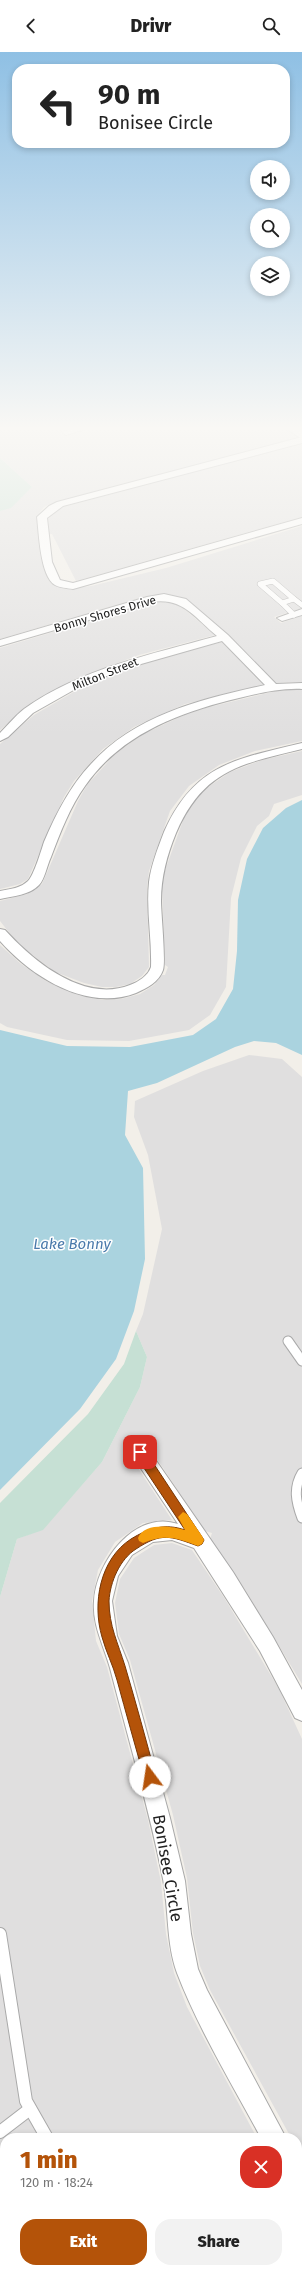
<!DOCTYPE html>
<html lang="en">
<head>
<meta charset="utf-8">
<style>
	:root { --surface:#fff; --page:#f2f2f2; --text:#222; --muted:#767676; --accent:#b45309 }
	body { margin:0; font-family:"Fira Sans",sans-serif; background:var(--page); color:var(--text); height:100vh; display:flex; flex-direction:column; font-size:15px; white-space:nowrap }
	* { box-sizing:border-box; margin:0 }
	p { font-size:13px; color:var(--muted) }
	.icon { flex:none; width:22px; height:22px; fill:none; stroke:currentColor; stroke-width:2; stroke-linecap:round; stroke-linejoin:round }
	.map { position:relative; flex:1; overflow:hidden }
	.panel { position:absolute; left:0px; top:2081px; width:302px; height:140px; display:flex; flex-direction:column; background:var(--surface); border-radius:16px 16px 0 0; box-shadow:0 2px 6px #0003 }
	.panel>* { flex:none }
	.top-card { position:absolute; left:12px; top:12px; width:278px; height:84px; border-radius:16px; box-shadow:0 2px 6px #0003; background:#fff; color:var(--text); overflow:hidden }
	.controls { position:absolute; left:250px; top:108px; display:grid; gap:8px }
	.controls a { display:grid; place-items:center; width:40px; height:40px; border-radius:50%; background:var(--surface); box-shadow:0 2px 6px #0003; font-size:20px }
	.pin { position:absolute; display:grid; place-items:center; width:34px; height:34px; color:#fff; margin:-17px; border-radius:8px; box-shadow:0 2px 6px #0006 }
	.me { position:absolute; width:44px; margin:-22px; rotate:346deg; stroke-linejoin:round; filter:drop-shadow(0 0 3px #0008) }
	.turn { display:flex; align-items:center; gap:14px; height:84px; padding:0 20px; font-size:18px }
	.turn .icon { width:52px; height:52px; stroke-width:2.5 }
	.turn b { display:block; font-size:28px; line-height:34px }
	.round { display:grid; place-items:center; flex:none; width:42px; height:42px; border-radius:16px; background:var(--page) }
	.head { display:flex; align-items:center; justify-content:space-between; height:68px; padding:0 20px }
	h1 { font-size:24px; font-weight:800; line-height:30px; color:var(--accent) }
	.button { display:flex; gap:8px; margin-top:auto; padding:8px 20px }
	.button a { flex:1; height:46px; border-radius:16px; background:var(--accent); color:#fff; font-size:16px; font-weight:800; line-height:46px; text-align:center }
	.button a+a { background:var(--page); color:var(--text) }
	header { display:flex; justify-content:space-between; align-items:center; height:52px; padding:0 20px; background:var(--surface); font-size:18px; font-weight:800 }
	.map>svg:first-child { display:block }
	.residential { fill:#e0dfdf }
	.wetland { fill:#c6e0d4 }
	.water { fill:#aad3df }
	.building { fill:#c7bfb8; stroke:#8b8681 }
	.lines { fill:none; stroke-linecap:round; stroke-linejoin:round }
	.service-far2-casing { stroke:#a9a9a9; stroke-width:6 }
	.service-far1-casing { stroke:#a9a9a9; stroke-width:11 }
	.service-casing { stroke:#a9a9a9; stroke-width:14 }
	.minor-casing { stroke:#a9a9a9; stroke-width:2 }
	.tertiary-casing { stroke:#a9a9a9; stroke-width:2 }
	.service-far2 { stroke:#fff; stroke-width:5 }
	.service-far1 { stroke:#fff; stroke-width:9 }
	.service { stroke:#fff; stroke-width:12 }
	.minor { fill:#fff; fill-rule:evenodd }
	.tertiary { fill:#fff; fill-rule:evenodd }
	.route { fill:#b45309; stroke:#753606 }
	.slow { fill:#f59e0b }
	.labels { text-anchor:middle; stroke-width:3; stroke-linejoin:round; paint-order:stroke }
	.far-street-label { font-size:12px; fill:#222; stroke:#fff }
	.water-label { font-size:15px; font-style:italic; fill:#4a7aab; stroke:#fff }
	.near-street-label { font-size:17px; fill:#222; stroke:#fff }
</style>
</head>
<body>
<header><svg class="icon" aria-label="back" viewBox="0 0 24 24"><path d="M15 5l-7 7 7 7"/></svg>Drivr<svg class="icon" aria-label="search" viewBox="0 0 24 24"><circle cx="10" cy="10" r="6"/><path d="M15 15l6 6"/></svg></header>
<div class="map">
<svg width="302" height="2221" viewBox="0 0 302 2221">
	<rect width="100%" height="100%" fill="#f2efe9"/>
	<g class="residential">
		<polygon points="0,373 82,373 59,379 64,383 105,373 280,373 298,386 50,452 44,455 37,464 41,507 48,527 56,534 65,537 91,534 166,516 302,474 302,556 274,565 281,571 302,564 302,630 276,631 232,586 187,548 166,542 147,544 0,587 0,459 11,455 32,435 0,406"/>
		<polygon points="302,391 302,465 76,529 52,482 49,482 48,466 56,458 63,455"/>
		<polygon points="165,548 178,552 215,583 139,603 75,627 24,657 0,678 0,596 153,550"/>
		<polygon points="222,590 264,633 185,652 134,675 103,697 74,729 64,745 28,827 20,832 0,837 0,692 34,663 84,634 146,610"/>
		<polygon points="295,637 302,638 302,689 255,699 219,713 189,734 170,759 149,819 147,835 149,915 142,924 130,932 116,935 102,935 84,931 55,920 19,893 0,869 0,849 27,842 42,832 78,749 87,733 115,702 143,682 193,659 276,639"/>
		<polygon points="302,699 302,743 274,752 269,764 257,774 241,806 231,846 226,935 210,963 189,978 129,989 67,988 7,975 0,971 0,893 21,912 46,929 79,943 102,948 121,947 140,942 154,933 162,923 165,923 168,915 165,913 162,836 164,821 185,763 191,751 201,740 230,720 262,708"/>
		<polygon points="249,1003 282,1007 302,1025 302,1632 244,1536 210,1487 212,1481 205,1479 143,1386 125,1396 172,1468 143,1471 115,1490 98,1518 92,1549 96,1589 107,1615 148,1768 161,1830 166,1882 174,1921 187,1955 257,2086 5,2086 5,2216 297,2216 297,2136 302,2143 302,2221 0,2221 0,1545 17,1487 43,1477 102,1410 140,1335 147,1305 136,1279 143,1262 162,1177 148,1103 134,1065 135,1049 203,1019"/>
		<polygon points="172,1491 192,1498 225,1547 279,1637 302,1687 302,2096 297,2091 297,2086 292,2086 289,2082 210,1938 200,1914 193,1881 187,1826 173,1763 130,1608 119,1582 115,1551 120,1527 134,1506 154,1493"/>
	</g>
	<g class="wetland">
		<polygon points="0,406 32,435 11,456 0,459"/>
		<polygon points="136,1279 147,1305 140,1335 102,1410 43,1478 17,1487 0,1545 0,1451 88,1362 124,1312"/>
	</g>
	<polygon class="water" points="302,748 302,1003 276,991 254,989 235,995 157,1031 128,1039 125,1083 143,1116 145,1207 134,1259 116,1307 80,1357 0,1438 0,978 67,994 130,995 193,983 216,967 233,937 237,899 238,848 247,807 263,776 286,756"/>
	<polygon class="building" points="5,2169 5,2216 36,2216 30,2221 0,2221 0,2173"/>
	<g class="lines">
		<g class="service-far2-casing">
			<g id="service-far2">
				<polyline points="282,551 260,532 273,529 294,547"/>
				<polyline points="294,563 282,551 294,547 302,553"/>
			</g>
		</g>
		<g class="service-far1-casing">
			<g id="service-far1">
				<polyline points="288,1289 302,1309"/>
				<path d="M302,1421C293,1436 296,1450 302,1466"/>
			</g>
		</g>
		<g class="service-casing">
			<g id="service">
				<polyline points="0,1882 26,2049 47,2086"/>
				<polyline points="0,2080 30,2057"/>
				<polyline points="120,2216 123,2221"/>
			</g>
		</g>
		<g class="minor-casing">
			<g id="minor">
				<polygon points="83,373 98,373 66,383 62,380"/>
				<path d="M302,385V391L63,454L47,466L52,510L60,528L73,531L302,466V472L73,537C67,536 60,536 55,533C40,524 39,481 37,465L49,454L57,450Z"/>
				<path d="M164,542L186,547L228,583L276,632L302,631V637C280,636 260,641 239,646C180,660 121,682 85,734C70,755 60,781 51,805C47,813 45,827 39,833C30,843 13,844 0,847V839C10,837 21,836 28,829C34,823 41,799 44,790C56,762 70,734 91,712C136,662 203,647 265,633L222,589L127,616L79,635L33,661L8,685L0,689V681C8,673 15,664 24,657C80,617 152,602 217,584C194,565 183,545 151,550L0,594V588L147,545Z"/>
				<polygon points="302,557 302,563 282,569 277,566"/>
				<path d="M302,691V697C241,712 203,718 176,781C167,803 161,825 161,849C161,861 166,910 163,918C159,930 147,936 136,941C87,960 32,925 0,889V877L5,878C34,910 84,951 130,933C138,930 148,924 151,915C152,887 146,858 149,830C151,813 158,796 164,780C194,712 236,707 302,691Z"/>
				<path d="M140,1392L146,1394L233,1520L273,1585L302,1638V1669L295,1666L260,1599L194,1496L172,1488L153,1490L132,1503L118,1524L112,1549L117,1584L128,1611L170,1766L185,1829L191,1882L198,1917L207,1938L286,2086H261C232,2032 199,1978 177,1921C166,1891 169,1857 163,1827C149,1756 128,1686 110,1616C104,1594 92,1573 94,1549C96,1510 135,1457 178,1472L134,1406L131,1400L134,1394Z"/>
				<polygon points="297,2102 302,2104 302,2131 297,2129"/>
			</g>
		</g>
		<g class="tertiary-casing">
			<polygon id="tertiary" points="281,373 293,373 302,379 302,387"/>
		</g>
		<use href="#service-far2" class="service-far2"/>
		<use href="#service-far1" class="service-far1"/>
		<use href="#service" class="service"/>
		<use href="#minor" class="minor"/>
		<use href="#tertiary" class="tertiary"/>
	</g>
	<linearGradient id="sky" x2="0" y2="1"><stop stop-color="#8fc0e4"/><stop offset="0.55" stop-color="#f9f8f5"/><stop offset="1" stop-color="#f9f8f5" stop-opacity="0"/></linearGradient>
	<rect width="302" height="684" fill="url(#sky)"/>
	<path class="route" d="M140,1395L144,1397L204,1488L202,1492L198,1494C170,1484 162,1480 136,1497C120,1507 110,1530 109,1549C109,1574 118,1591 125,1614C136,1651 146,1688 156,1725L155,1730L150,1731L146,1730L144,1725C135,1693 126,1661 117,1628C113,1613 106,1600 102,1585C92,1551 100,1507 131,1487C149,1476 165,1471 185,1478L136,1404V1397Z"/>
	<path class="slow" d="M183,1460L187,1462L202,1484L204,1488L202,1492L198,1494C176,1486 166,1482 143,1491L139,1489L138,1486C144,1470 172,1474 185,1478L178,1465Z"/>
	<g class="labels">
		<g class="far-street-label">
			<text transform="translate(105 562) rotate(-16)" y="4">Bonny Shores Drive</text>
			<text transform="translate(105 622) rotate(-22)" y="4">Milton Street</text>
		</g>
		<g class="water-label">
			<text x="72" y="1197">Lake Bonny</text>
		</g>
		<g class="near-street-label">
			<text transform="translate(168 1816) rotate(80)" y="6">Bonisee Circle</text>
		</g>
	</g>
</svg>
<div class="controls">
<a><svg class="icon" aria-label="sound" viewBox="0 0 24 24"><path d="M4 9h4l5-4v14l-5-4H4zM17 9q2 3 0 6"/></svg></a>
<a><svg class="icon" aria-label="search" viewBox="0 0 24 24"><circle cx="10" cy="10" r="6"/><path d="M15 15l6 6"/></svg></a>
<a><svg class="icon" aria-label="layers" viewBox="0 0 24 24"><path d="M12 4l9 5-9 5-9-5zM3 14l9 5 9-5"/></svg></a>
</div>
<div class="pin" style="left:140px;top:1400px;background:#d93025"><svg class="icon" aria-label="arrive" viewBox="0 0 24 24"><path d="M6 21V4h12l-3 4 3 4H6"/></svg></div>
<svg class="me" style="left:150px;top:1725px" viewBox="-20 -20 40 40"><circle r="19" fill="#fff"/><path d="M0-13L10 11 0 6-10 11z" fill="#b45309"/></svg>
<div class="top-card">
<div class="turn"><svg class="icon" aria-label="left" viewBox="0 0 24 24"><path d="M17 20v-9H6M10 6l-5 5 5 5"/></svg><div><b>90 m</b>Bonisee Circle</div></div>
</div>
<section class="panel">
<div class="head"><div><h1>1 min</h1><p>120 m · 18:24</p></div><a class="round" style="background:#d93025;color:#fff"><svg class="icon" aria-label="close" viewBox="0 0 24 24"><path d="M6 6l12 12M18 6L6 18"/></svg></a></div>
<div class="button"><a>Exit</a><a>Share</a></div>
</section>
</div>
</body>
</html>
